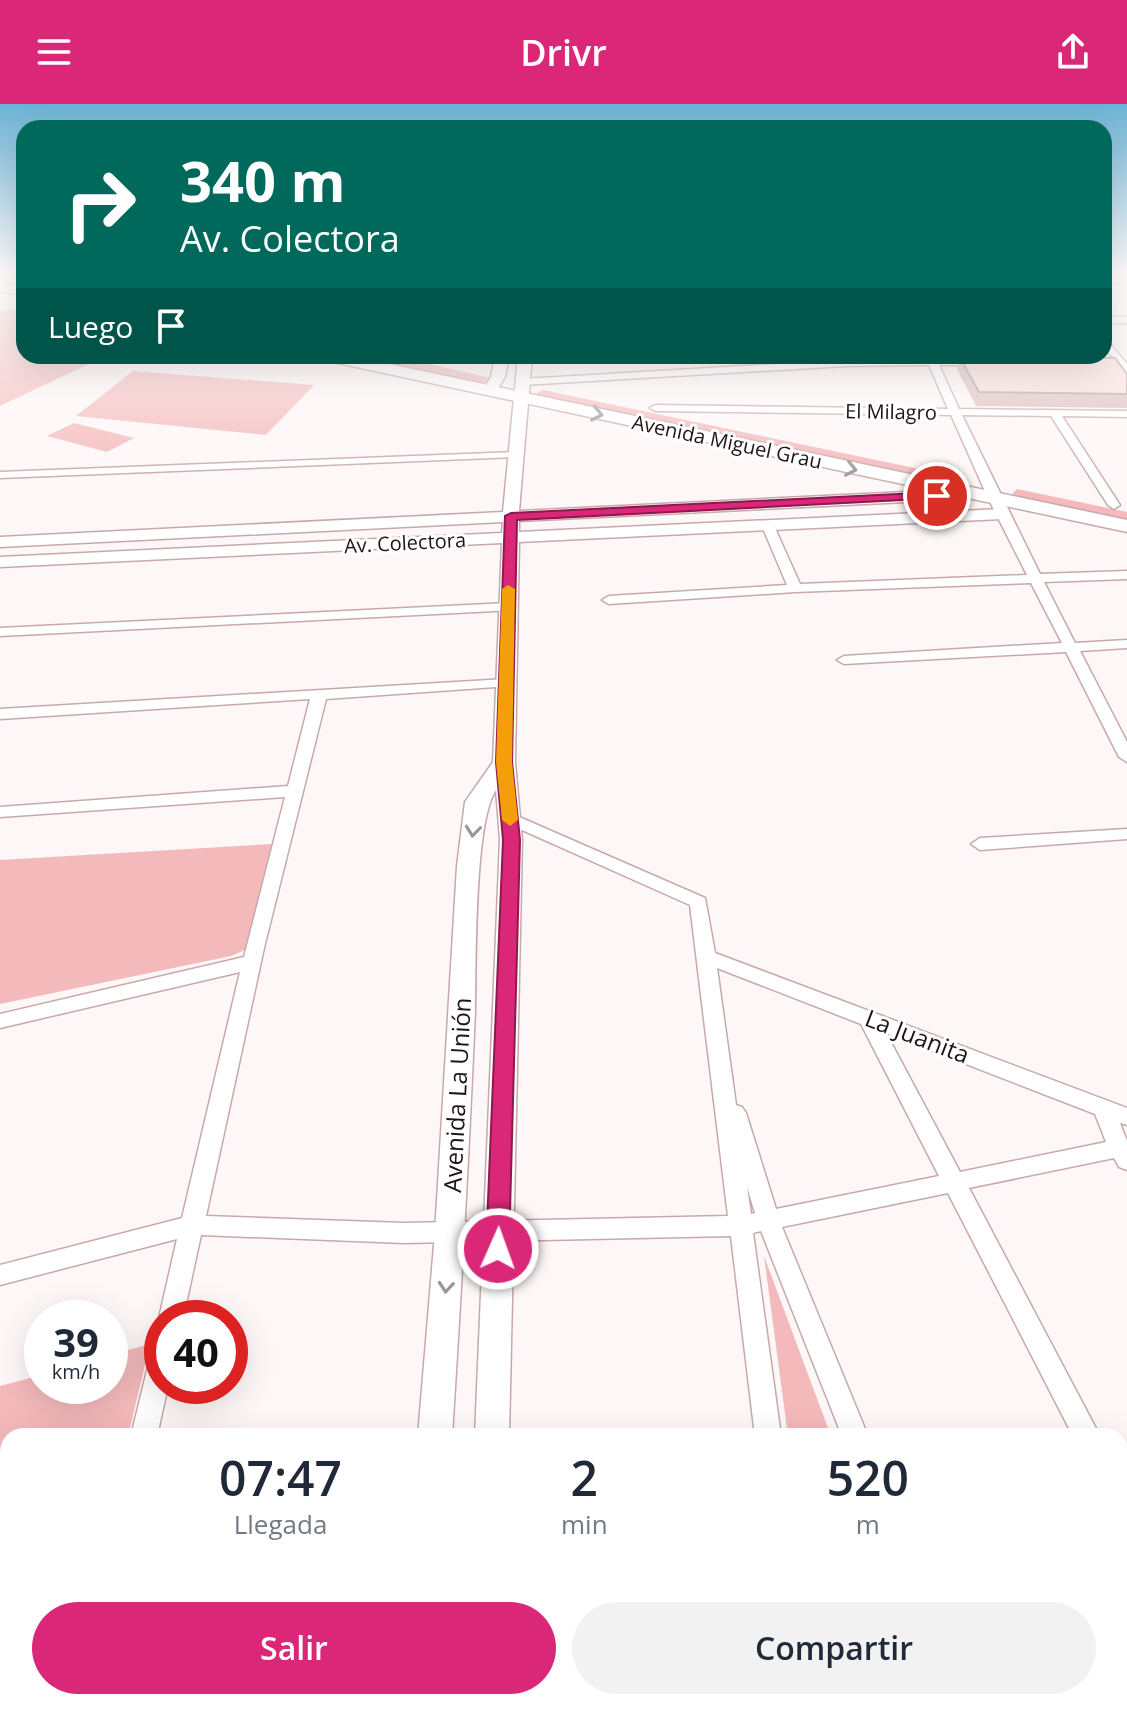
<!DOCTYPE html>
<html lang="es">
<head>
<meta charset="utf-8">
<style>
	:root { --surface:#fff; --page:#f2f2f3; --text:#1f2937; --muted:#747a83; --accent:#db2777 }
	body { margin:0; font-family:"Open Sans",sans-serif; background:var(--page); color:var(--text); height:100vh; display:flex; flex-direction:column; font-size:30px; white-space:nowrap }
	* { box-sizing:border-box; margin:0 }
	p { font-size:26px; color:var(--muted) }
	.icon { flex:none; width:44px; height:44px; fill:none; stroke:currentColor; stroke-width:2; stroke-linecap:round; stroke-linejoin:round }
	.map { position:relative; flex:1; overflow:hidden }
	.drawer { position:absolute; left:0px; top:1324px; width:1128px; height:282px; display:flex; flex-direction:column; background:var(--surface); border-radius:24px 24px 0 0; box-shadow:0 8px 32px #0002 }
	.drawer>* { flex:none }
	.top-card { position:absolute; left:16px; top:16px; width:1096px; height:244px; border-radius:24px; box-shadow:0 8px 32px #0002; background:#00695c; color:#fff; overflow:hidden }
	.speed { position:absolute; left:24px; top:1196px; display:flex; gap:16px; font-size:40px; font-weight:700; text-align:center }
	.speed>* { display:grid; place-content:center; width:104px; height:104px; border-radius:50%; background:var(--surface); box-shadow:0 8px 32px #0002; line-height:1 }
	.speed small { font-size:20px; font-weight:400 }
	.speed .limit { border:12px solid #d22; background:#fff; color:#111 }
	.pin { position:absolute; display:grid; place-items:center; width:68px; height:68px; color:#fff; margin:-34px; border:4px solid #fff; border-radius:50%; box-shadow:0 2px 8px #0007 }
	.me { position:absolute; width:88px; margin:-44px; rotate:2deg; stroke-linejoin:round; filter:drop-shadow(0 0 6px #0008) }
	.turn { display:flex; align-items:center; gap:28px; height:168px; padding:0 32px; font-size:36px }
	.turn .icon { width:104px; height:104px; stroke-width:2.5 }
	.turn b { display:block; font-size:56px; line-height:68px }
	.then { display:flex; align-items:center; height:76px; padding:0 32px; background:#0003; gap:16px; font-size:30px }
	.eta { display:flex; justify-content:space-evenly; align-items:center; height:136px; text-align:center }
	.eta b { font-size:48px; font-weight:600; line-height:56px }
	.primary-button { display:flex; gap:16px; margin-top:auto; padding:16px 32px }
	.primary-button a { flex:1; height:92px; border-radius:48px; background:var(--accent); color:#fff; font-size:32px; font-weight:600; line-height:92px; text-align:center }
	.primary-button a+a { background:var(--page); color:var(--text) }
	header { display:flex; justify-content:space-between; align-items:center; height:104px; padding:0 32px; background:var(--accent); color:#fff; font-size:36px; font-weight:600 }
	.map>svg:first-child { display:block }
	.green { fill:#f4b9bb }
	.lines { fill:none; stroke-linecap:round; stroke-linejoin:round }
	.minor-casing { stroke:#c8a9aa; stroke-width:3 }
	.tertiary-casing { stroke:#c8a9aa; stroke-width:3 }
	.primary-casing { stroke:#c8a9aa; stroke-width:3 }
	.minor { fill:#fff; fill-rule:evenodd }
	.tertiary { fill:#fff; fill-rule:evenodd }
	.primary { fill:#fff; fill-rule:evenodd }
	.wall { fill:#d9bdbe }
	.building { fill:#fcdcdd; stroke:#b09a9b; stroke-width:2 }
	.oneway { stroke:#9b9696 }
	.route { fill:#db2777; stroke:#8e194d; stroke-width:2 }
	.slow { fill:#f59e0b }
	.labels { text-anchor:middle; stroke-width:6; stroke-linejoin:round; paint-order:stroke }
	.far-street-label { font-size:20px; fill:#201516; stroke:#fff }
	.street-label { font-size:24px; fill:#201516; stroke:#fff }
</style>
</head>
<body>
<header><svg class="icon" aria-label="menu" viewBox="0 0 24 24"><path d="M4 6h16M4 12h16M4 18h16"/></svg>Drivr<svg class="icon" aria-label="share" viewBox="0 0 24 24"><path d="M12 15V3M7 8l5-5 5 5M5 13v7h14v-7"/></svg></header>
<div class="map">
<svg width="1127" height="1605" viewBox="0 0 1127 1605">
	<rect width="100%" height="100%" fill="#fef7f7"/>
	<g class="green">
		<polygon points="24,204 24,252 106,252 0,302 0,207"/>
		<polygon points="343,252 393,252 491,274 490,278 477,280"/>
		<polygon points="133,267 314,281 266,331 76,312"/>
		<polygon points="543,286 962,374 965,381 960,382 533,291"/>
		<polygon points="74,319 134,334 107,348 47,332"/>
		<polygon points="1017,385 1127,408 1127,417 1014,394 1013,389"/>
		<polygon points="272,740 247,845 231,852 0,900 0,756"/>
		<polygon points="764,1152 831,1332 788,1332"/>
		<polygon points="150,1240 128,1332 8,1332 8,1598 38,1598 17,1605 0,1605 0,1282 42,1271 42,1282 110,1282 110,1251"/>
		<polygon points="828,1598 931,1598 933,1603 829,1605"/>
	</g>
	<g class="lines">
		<g class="minor-casing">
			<g id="minor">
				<polygon points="1104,172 1127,173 1127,179 1104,178"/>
				<rect x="1104" y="213" width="23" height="6"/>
				<polygon points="1104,233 1127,260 1127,270 1104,243"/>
				<polygon points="925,252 935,252 936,255 980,255 985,258 980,261 939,261 959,305 1127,307 1127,313 1062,312 1120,401 1114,405 1108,401 1051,312 962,311 1040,470 1127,467 1127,475 1044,478 1075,539 1127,536 1127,544 1080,547 1127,638 1127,658 1119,653 1066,548 844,560 837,556 844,552 1062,539 1031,479 795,488 609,500 602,496 609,492 787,481 762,422 768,418 774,422 800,480 1027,471 988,394 951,311 655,307 650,304 655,301 948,305 929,261 846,262 523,281 518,278 523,275 846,256 927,255"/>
				<polygon points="515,348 521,351 519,353 0,374 0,368"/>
				<polygon points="508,499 515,503 513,506 0,532 0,524"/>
				<path d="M506,575L511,576V582L326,595L264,844L206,1112L404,1119L728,1112L690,801L504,718L502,714L504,710L510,709L705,794L715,849L1127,1004V1021L1120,1019L1127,1037V1066L1119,1063L1114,1054L969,1084L1100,1332H1073L948,1089L782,1123L868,1332H842L761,1127L753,1129L781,1332H755L731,1132L404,1139L201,1131L183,1214H162V1221L159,1214L177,1135L0,1181V1161L182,1114L240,868L0,924V910L244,853L285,693L0,713V703L288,682L310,595L0,615V605ZM717,864L861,920L939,1072L776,1105L746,1009L742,1003L736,1001ZM886,929L1095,1010L1106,1038L960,1068ZM747,1083L755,1109L751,1110Z"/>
				<polygon points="1127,725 1127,735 980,746 971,740 980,734"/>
				<polygon points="162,1242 162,1282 168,1282 157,1332 131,1332 150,1254 153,1246"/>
				<polygon points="1120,1382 1127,1384 1127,1422 1120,1419"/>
				<polygon points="67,1598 97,1598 95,1605 65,1605"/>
				<polygon points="788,1598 818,1598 819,1605 789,1605"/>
				<polygon points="946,1598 976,1598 979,1605 949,1605"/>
			</g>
		</g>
		<g class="tertiary-casing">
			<g id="tertiary">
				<polygon points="495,252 509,252 505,273 495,289 490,290 483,286 491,273"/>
				<path d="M518,252H532L519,407L968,385L976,390L968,395L519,417V428L1002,405L1010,410L1002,415L519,438L515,658L522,736L509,1332H475L500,736L496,686C474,717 476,862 475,907C469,1049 461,1190 452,1332H418L435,1129L457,762L465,698L493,658L502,439L0,463V453L502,429L503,418L0,443V433L503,408Z"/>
				<rect x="393" y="1598" width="40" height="7"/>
				<rect x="464" y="1598" width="40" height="7"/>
			</g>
		</g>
		<g class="primary-casing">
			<g id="primary">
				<polygon points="0,179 24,184 24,192 0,187"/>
				<polygon points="320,252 351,252 1127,416 1127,428 328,257"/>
			</g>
		</g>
		<use href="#minor" class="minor"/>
		<use href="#tertiary" class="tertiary"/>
		<use href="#primary" class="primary"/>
	</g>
	<polygon class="wall" points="959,252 1127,270 1127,304 976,302 957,265"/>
	<polygon class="building" points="959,252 1115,254 1127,270 1127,290 979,288"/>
	<defs><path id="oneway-chevron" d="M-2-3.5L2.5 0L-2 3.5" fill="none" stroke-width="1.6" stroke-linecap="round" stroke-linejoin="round" transform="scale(2)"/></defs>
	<g class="oneway">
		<use href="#oneway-chevron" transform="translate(597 310) rotate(12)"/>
		<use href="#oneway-chevron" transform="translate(851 365) rotate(12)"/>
		<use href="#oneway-chevron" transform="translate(473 727) rotate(96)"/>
		<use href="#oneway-chevron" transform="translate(446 1183) rotate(95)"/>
	</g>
	<linearGradient id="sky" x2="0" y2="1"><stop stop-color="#6cb3d5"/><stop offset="0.43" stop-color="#fffbfb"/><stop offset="1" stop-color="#fffbfb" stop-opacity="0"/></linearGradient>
	<rect width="1127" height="392" fill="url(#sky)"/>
	<polygon class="route" points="937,388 943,392 941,394 517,416 512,658 520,736 509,1145 506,1152 498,1155 490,1152 486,1145 503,736 496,658 505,412 511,409"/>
	<polygon class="slow" points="508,481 515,485 512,658 518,716 510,722 502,716 496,658 502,485"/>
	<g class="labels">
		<g class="far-street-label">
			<text transform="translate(891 308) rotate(1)" y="7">El Milagro</text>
			<text transform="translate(727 338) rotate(12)" y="7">Avenida Miguel Grau</text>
			<text transform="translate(405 439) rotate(-3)" y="7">Av. Colectora</text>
		</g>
		<g class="street-label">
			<text transform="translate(917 933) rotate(21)" y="8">La Juanita</text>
			<text transform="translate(458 991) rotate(-87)" y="8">Avenida La Unión</text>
		</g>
	</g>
</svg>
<div class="speed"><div>39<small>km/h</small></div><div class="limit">40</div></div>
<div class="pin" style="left:937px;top:392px;background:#d93025"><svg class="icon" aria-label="arrive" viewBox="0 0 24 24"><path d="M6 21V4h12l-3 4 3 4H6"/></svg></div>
<svg class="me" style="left:498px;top:1145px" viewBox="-20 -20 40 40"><circle r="17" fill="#db2777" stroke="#fff" stroke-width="3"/><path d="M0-11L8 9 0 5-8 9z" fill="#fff"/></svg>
<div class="top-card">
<div class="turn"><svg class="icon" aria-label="right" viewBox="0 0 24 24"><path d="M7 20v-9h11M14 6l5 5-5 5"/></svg><div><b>340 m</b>Av. Colectora</div></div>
<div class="then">Luego<svg class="icon" aria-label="arrive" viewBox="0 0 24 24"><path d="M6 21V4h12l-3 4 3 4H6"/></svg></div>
</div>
<section class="drawer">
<div class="eta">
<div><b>07:47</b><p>Llegada</p></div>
<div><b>2</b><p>min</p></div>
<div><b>520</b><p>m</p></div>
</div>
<div class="primary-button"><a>Salir</a><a>Compartir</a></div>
</section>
</div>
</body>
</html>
